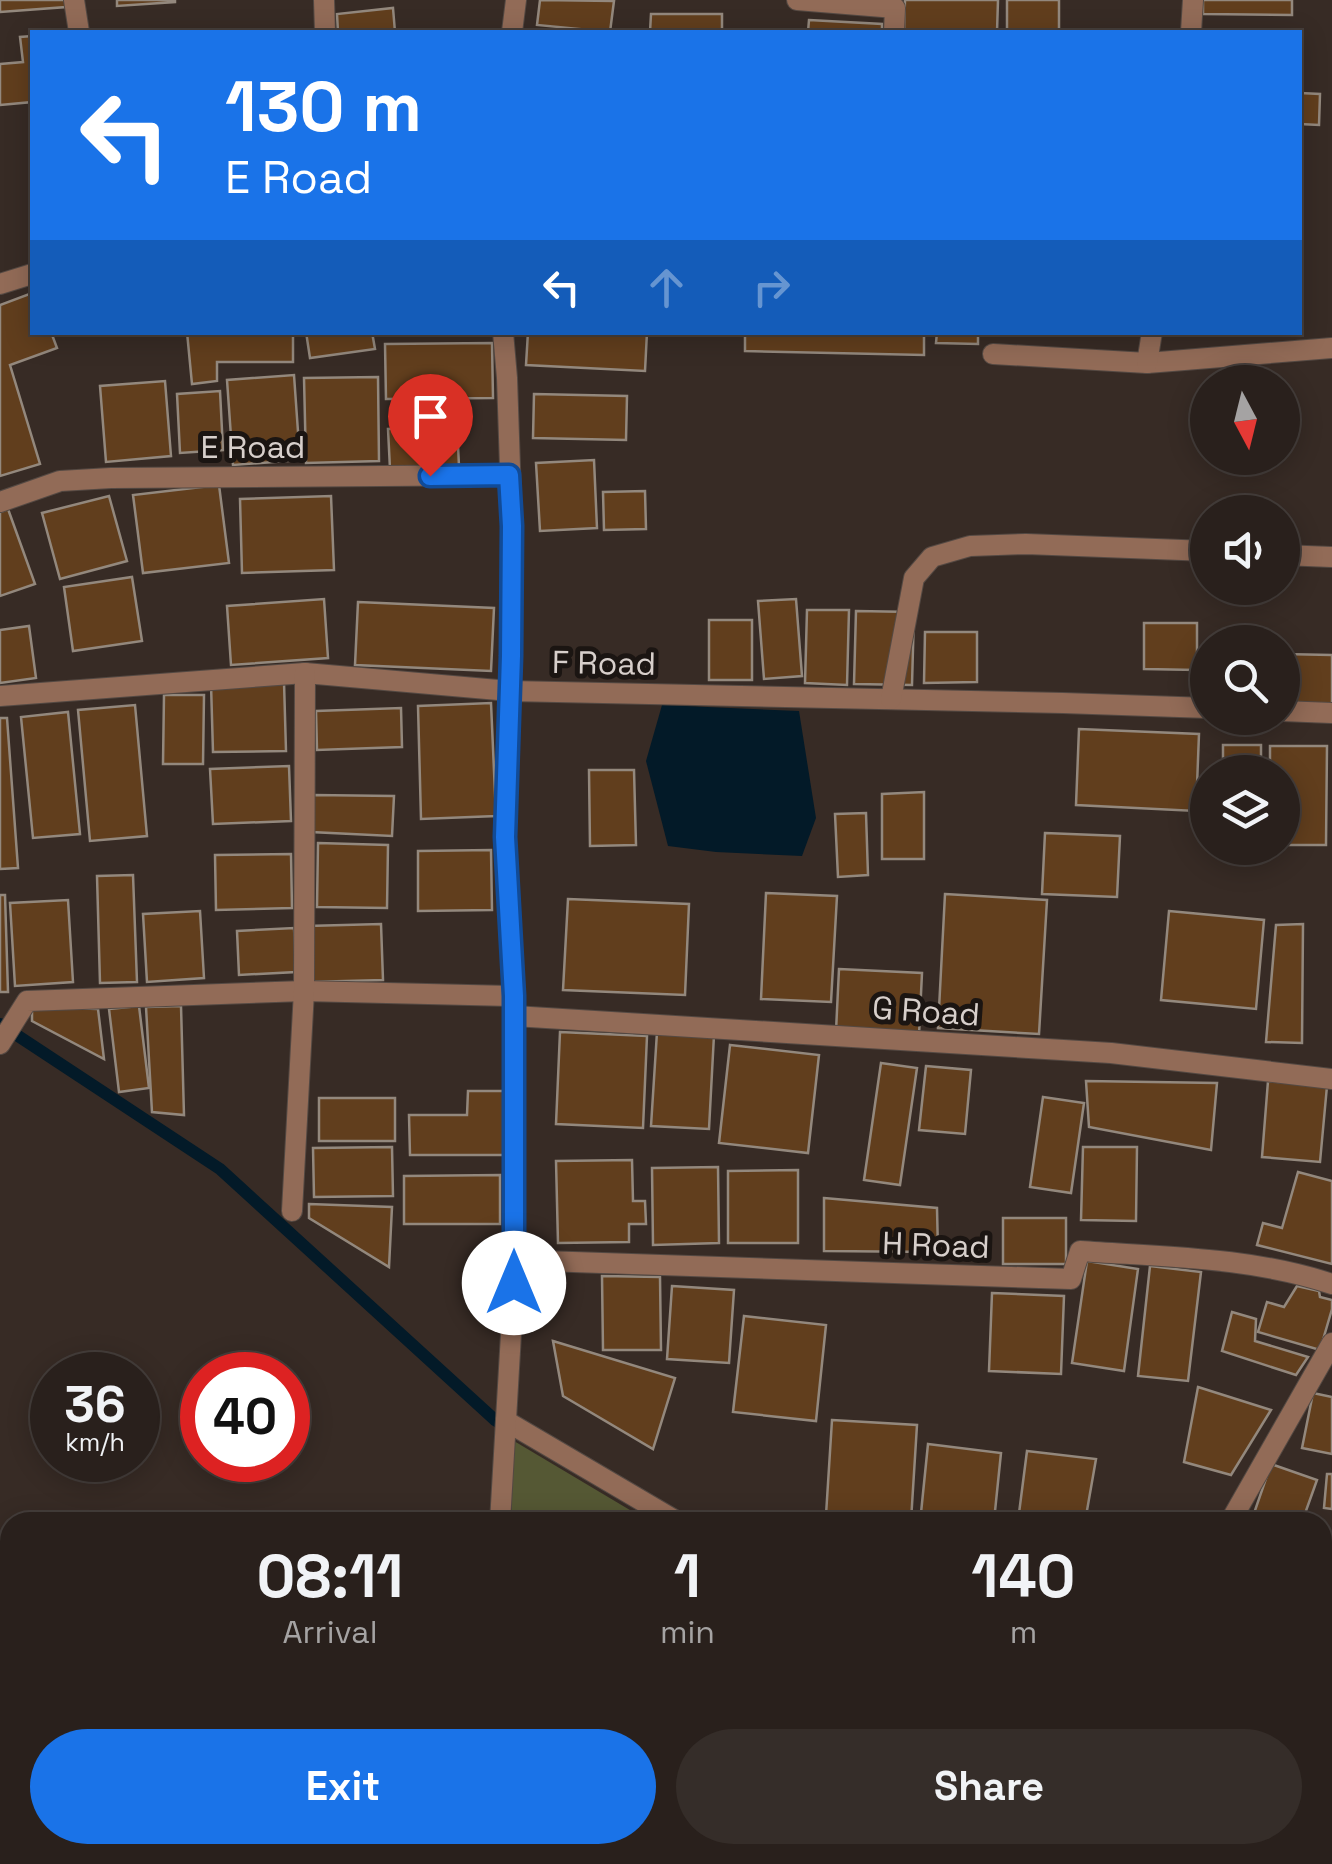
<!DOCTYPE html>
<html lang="en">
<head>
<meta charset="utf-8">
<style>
	:root { --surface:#29201c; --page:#352d29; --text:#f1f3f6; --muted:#a5a3a3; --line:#453e3b; --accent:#1a73e8 }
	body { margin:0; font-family:"Space Grotesk",sans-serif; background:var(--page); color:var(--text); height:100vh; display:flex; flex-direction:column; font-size:38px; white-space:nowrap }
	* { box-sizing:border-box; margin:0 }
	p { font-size:32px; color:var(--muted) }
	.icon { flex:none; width:55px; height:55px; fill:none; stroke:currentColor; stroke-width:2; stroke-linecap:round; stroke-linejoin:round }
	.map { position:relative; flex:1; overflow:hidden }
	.side { position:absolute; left:0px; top:1512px; width:1332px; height:352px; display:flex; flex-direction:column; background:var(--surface); border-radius:30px 30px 0 0; box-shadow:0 5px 25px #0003,0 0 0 2px var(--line) }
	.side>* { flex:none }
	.hud { position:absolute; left:30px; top:30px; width:1272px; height:305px; border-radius:0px; box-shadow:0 5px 25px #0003,0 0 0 2px var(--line); background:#1a73e8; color:#fff; overflow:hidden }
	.needle { width:65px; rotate:173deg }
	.fabs { position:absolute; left:1190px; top:365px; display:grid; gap:20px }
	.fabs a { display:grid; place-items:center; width:110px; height:110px; border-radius:50%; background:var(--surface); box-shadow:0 5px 25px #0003,0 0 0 2px var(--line); font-size:50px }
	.speed { position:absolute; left:30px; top:1352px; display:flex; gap:20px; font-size:50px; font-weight:700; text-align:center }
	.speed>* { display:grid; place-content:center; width:130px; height:130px; border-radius:50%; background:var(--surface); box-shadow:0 5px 25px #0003,0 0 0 2px var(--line); line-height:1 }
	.speed small { font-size:25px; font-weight:400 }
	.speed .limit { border:15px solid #d22; background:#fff; color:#111 }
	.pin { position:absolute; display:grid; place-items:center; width:85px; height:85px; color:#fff; margin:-102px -42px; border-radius:50% 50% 50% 0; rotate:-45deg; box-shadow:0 0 10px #0007 }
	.pin .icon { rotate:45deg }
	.me { position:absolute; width:110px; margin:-55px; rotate:0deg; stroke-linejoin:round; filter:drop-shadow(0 0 8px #0008) }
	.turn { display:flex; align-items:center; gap:35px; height:210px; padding:0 30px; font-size:45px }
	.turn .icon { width:130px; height:130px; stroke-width:2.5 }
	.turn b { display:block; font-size:70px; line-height:85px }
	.lanes { display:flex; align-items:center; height:95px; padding:0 30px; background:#0003; justify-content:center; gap:50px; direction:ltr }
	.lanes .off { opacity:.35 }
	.eta { display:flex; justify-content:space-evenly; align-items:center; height:170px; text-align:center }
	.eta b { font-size:60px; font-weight:800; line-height:70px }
	.primary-button { display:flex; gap:20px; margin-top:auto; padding:20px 30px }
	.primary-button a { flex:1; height:115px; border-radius:60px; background:var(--accent); color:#fff; font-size:40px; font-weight:800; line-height:115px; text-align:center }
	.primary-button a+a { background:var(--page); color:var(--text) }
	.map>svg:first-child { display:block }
	.green { fill:#555834 }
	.water { fill:#031a28 }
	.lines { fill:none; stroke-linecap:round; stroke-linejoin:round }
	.stream { stroke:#031a28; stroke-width:12 }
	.building { fill:#613e1d; stroke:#93887d; stroke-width:2.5 }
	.minor-casing { stroke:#544943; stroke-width:22 }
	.tertiary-casing { stroke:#544943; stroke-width:22 }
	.minor { stroke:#926b57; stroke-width:20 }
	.tertiary { stroke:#926b57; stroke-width:20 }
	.route-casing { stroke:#114b97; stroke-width:25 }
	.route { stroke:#1a73e8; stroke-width:18 }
	.labels { text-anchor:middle; stroke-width:10; stroke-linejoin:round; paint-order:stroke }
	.street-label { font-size:32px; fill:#d7cfcb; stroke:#1b1512 }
</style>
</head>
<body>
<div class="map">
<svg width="1332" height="1864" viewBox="0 0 1332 1864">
	<rect width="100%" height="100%" fill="#372b25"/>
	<g class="green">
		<polygon points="514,1441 650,1522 511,1522"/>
		<polygon points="452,1855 1013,1855 1007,1864 450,1864"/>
		<polygon points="1055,1855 1178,1855 1192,1864 1049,1864"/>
	</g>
	<polygon class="water" points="662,705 799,711 816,818 802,856 716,852 668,846 646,761"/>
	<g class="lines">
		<g class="stream">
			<polyline points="0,1024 220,1169 495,1420 510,1429"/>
			<polyline points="1198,1855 1210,1864"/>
		</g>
	</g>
	<g class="building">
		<polygon points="0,0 65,0 66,7 0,12"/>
		<polygon points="117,0 175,0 175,2 117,6"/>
		<polygon points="540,0 614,1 610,32 537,25"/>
		<polygon points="905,0 998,0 997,32 904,32"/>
		<rect x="1007" y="0" width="52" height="32"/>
		<polygon points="1203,0 1292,0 1292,15 1203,14"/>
		<polygon points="393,8 395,32 338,32 337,14"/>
		<polygon points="651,14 722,14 722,32 650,32"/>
		<polygon points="809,20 882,24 882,32 808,32"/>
		<polygon points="32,36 32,102 0,105 0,64 23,62 20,37"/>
		<polygon points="1300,93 1320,94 1319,125 1300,124"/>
		<polygon points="32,293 32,332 51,332 57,348 10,365 40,464 0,476 0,305"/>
		<polygon points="187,332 293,332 293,362 217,362 217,381 192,384"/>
		<polygon points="306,332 372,332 375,349 310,358"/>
		<polygon points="528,332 647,332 645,371 526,365"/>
		<polygon points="745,332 924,332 924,355 745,351"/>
		<polygon points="937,332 978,332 978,344 936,343"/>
		<polygon points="492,343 493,398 386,399 385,344"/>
		<polygon points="294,375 300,460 233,465 227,380"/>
		<polygon points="378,377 379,461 306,463 304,378"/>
		<polygon points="165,381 171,456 106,462 100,386"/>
		<polygon points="220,391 223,450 180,453 177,394"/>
		<polygon points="534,394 627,396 626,440 533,438"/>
		<polygon points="457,426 459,466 390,469 388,429"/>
		<polygon points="594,460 597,528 540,531 536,463"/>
		<polygon points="219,485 229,563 143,573 133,495"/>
		<polygon points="645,491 646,529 604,530 603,492"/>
		<polygon points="109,496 127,561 60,579 42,513"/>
		<polygon points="331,496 334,570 242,573 240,499"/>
		<polygon points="8,509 35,584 0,596 0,512"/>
		<polygon points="132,577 142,641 73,651 64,587"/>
		<polygon points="324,599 328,658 231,665 227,606"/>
		<polygon points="796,599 802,676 764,679 758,601"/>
		<polygon points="358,602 494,608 491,671 355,665"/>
		<polygon points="807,610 849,610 847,685 805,683"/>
		<polygon points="856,611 914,612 912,685 854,684"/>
		<rect x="709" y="620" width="43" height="60"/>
		<polygon points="1144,623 1197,623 1197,670 1144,669"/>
		<polygon points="29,626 36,678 0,683 0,630"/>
		<polygon points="925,632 977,632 977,682 924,683"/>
		<polygon points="1282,654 1332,655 1332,706 1282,705"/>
		<polygon points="284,682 286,751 213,752 211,684"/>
		<polygon points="164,695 204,695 203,764 163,764"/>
		<polygon points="491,703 496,816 421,819 418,706"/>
		<polygon points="135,705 147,836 90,841 78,710"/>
		<polygon points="401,708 402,747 317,750 316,711"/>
		<polygon points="68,712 80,834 33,838 21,717"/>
		<polygon points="0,718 7,718 18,868 0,869"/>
		<polygon points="1079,729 1199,734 1196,811 1076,805"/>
		<rect x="1223" y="745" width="38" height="27"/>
		<polygon points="1270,746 1327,746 1326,845 1282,845 1282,772 1270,772"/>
		<polygon points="289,766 291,821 213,824 210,769"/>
		<polygon points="589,770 634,770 636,845 590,846"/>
		<polygon points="924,792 924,859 882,859 882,794"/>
		<polygon points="313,795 394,796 392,836 311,832"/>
		<polygon points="866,813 868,875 838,877 835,814"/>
		<polygon points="1045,833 1120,836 1117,897 1042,894"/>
		<polygon points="318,843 388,845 387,908 317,907"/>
		<polygon points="491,850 492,910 418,911 418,851"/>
		<polygon points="291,854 292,908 216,910 215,855"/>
		<polygon points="133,875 137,982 100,983 97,876"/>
		<polygon points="766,893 837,896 831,1002 761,999"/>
		<polygon points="945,894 1047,900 1039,1034 938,1028"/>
		<polygon points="0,895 5,895 8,992 0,992"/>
		<polygon points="568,899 689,904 685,995 563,990"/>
		<polygon points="68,900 73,982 15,986 10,903"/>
		<polygon points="200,911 204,978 147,982 143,914"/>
		<polygon points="1169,911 1264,920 1256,1009 1161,1000"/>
		<polygon points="381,924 383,980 308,982 307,926"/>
		<polygon points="1303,924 1302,1043 1266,1042 1276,925"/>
		<polygon points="294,928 296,972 239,975 237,931"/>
		<polygon points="839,969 922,973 919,1035 836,1031"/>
		<polygon points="139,1006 149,1088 119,1092 109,1009"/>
		<polygon points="181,1006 184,1115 152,1112 146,1007"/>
		<polygon points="32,1007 98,1009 104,1059 32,1021"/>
		<polygon points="560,1032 647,1036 643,1128 556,1124"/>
		<polygon points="657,1032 714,1035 709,1129 651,1126"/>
		<polygon points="730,1045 819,1055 808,1153 719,1143"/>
		<polygon points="881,1063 917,1068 900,1185 864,1180"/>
		<polygon points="926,1066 971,1070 965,1134 919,1130"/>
		<polygon points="1086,1081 1217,1083 1211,1150 1089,1127"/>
		<polygon points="1268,1081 1327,1086 1320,1162 1262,1157"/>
		<polygon points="468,1091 507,1091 507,1155 410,1155 409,1115 467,1115"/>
		<polygon points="1043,1097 1084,1103 1071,1193 1030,1187"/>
		<rect x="319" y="1098" width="76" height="43"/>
		<polygon points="392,1147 393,1196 314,1197 313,1148"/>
		<polygon points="1083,1147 1137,1147 1136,1221 1081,1220"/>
		<polygon points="632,1160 633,1201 645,1201 646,1224 629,1224 629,1242 558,1243 556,1161"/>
		<polygon points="718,1167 719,1243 653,1245 652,1168"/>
		<polygon points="798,1170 798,1243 728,1243 728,1171"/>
		<polygon points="1298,1172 1332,1181 1332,1264 1257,1245 1263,1223 1282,1228"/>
		<polygon points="500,1175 500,1224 404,1224 404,1176"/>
		<polygon points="824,1198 937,1208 938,1252 824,1251"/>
		<polygon points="309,1204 392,1207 389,1267 309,1218"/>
		<rect x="1003" y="1218" width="63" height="46"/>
		<polygon points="1087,1261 1138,1269 1124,1371 1072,1363"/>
		<polygon points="1150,1266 1201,1272 1188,1381 1138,1376"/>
		<polygon points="602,1276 660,1277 661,1350 603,1350"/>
		<polygon points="672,1286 734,1290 729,1363 667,1359"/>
		<polygon points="1297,1286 1319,1291 1320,1297 1332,1300 1332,1309 1320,1350 1258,1332 1267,1302 1284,1307"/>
		<polygon points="992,1293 1064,1296 1061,1374 989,1371"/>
		<polygon points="1232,1312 1256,1319 1255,1341 1308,1357 1296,1375 1222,1351"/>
		<polygon points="744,1316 826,1325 816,1421 733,1412"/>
		<polygon points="553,1341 675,1378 653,1449 563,1396"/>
		<polygon points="1198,1387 1271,1410 1231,1475 1184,1462"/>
		<polygon points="1313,1393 1332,1397 1332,1454 1302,1448"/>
		<polygon points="832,1420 917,1425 911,1521 826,1515"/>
		<polygon points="928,1444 1001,1453 994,1521 921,1513"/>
		<polygon points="1027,1451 1096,1459 1085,1522 1018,1521"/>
		<polygon points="1271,1464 1317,1480 1302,1522 1251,1522"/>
		<polygon points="1327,1474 1332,1474 1332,1509 1324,1508"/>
		<rect x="1322" y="1712" width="10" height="43"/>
		<polygon points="1322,1840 1332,1846 1332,1864 1280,1864 1286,1855 1322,1855"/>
		<polygon points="300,1855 338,1855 337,1864 299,1864"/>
	</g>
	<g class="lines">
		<g class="minor-casing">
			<g id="minor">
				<polyline points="74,0 79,32"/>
				<polyline points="324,0 325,32"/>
				<polyline points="797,0 895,8 894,32"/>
				<polyline points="1191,32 1193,0"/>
				<polyline points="0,284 32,274"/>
				<polyline points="993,354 1147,363 1332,348"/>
				<polyline points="1147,363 1152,332"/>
				<polyline points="0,502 60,481 111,478 509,475"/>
				<polyline points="1282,555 1332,557"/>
				<polyline points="0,696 305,673 510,691 1063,703 1208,708"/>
				<polyline points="891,699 914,578 932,557 970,546 1026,544 1208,551"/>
				<polyline points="1282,711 1332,713"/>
				<polyline points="514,1016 1111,1053 1332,1079"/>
				<polyline points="0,1044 27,1001 304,991 515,996"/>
				<polyline points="292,1211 304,991 305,673"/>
				<path d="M514,1260L1071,1279L1080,1251C1165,1257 1251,1257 1332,1284"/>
				<polyline points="506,1421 678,1522"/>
				<polyline points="1230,1522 1332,1343"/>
				<polyline points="0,1572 10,1580"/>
				<polyline points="0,1693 10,1685"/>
				<polyline points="0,1813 10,1812"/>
				<polyline points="370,1855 382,1864"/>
				<polyline points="1023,1864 1029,1855"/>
			</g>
		</g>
		<g class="tertiary-casing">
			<g id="tertiary">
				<polyline points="512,32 516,0"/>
				<polyline points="500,1522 514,1283 515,996 505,837 510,691 512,526 507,378 503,332"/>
				<polyline points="433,1864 436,1855"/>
			</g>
		</g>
		<use href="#minor" class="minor"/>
		<use href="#tertiary" class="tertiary"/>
	</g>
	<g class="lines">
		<g class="route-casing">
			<polyline id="route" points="430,476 509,475 512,526 511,656 505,837 514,996 514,1283"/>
		</g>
		<use href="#route" class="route"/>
	</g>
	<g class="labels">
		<g class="street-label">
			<text x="253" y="458">E Road</text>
			<text transform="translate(604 663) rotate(1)" y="11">F Road</text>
			<text transform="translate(926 1011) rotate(4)" y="11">G Road</text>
			<text transform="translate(936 1245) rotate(2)" y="11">H Road</text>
		</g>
	</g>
</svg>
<div class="fabs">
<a><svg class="needle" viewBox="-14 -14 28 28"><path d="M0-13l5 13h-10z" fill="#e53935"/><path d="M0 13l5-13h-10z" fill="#a5a3a3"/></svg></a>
<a><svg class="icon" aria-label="sound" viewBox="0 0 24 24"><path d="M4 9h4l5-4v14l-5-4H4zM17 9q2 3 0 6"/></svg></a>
<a><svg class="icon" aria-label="search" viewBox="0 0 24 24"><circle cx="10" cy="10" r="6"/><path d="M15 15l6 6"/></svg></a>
<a><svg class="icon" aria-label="layers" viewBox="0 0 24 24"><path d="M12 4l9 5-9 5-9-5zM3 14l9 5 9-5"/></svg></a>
</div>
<div class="speed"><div>36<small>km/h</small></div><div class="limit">40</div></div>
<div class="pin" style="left:430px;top:476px;background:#d93025"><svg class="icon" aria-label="arrive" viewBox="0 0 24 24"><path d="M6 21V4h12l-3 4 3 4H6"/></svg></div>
<svg class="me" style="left:514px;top:1283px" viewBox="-20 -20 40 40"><circle r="19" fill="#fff"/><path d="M0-13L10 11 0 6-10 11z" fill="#1a73e8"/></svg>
<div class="hud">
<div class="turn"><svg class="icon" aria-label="left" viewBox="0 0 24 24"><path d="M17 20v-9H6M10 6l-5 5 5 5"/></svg><div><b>130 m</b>E Road</div></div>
<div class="lanes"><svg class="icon" aria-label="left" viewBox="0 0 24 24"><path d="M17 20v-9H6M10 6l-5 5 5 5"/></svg><svg class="icon off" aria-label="ahead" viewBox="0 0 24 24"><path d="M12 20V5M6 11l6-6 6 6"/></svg><svg class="icon off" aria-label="right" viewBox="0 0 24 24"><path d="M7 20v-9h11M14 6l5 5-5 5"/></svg></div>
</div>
<section class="side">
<div class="eta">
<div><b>08:11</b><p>Arrival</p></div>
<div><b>1</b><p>min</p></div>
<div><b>140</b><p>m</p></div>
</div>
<div class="primary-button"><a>Exit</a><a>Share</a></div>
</section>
</div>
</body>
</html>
